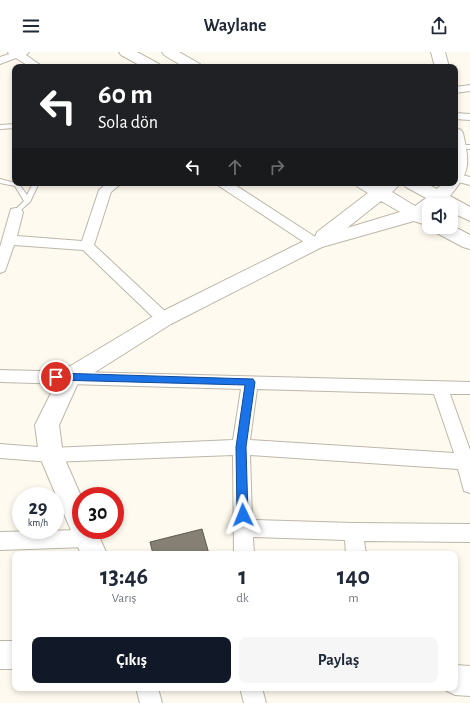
<!DOCTYPE html>
<html lang="tr">
<head>
<meta charset="utf-8">
<style>
	:root { --surface:#fff; --page:#f6f6f7; --text:#1f2937; --muted:#747a83; --accent:#111827 }
	body { margin:0; font-family:"Alegreya Sans",sans-serif; background:var(--page); color:var(--text); height:100vh; display:flex; flex-direction:column; font-size:15px; white-space:nowrap }
	* { box-sizing:border-box; margin:0 }
	p { font-size:13px; color:var(--muted) }
	.icon { flex:none; width:22px; height:22px; fill:none; stroke:currentColor; stroke-width:2; stroke-linecap:round; stroke-linejoin:round }
	.map { position:relative; flex:1; overflow:hidden }
	.drawer { position:absolute; left:12px; top:499px; width:446px; height:140px; display:flex; flex-direction:column; background:var(--surface); border-radius:8px; box-shadow:0 2px 6px #0003 }
	.drawer>* { flex:none }
	.hud { position:absolute; left:12px; top:12px; width:446px; height:122px; border-radius:8px; box-shadow:0 2px 6px #0003; background:#202124; color:#fff; overflow:hidden }
	.tools { position:absolute; left:422px; top:146px; display:grid; gap:8px }
	.tools a { display:grid; place-items:center; width:36px; height:36px; border-radius:8px; background:var(--surface); box-shadow:0 2px 6px #0003; font-size:20px }
	.speed { position:absolute; left:12px; top:435px; display:flex; gap:8px; font-size:20px; font-weight:700; text-align:center }
	.speed>* { display:grid; place-content:center; width:52px; height:52px; border-radius:50%; background:var(--surface); box-shadow:0 2px 6px #0003; line-height:1 }
	.speed small { font-size:10px; font-weight:400 }
	.speed .limit { border:6px solid #d22; background:#fff; color:#111 }
	.pin { position:absolute; display:grid; place-items:center; width:34px; height:34px; color:#fff; margin:-17px; border:2px solid #fff; border-radius:50%; box-shadow:0 1px 4px #0007 }
	.me { position:absolute; width:44px; margin:-22px; rotate:358deg; stroke-linejoin:round; filter:drop-shadow(0 0 3px #0008) }
	.turn { display:flex; align-items:center; gap:14px; height:84px; padding:0 20px; font-size:18px }
	.turn .icon { width:52px; height:52px; stroke-width:2.5 }
	.turn b { display:block; font-size:28px; line-height:34px }
	.lanes { display:flex; align-items:center; height:38px; padding:0 20px; background:#0003; justify-content:center; gap:20px; direction:ltr }
	.lanes .off { opacity:.35 }
	.eta { display:flex; justify-content:space-evenly; align-items:center; height:68px; text-align:center }
	.eta b { font-size:24px; font-weight:600; line-height:28px }
	.action { display:flex; gap:8px; margin-top:auto; padding:8px 20px }
	.action a { flex:1; height:46px; border-radius:8px; background:var(--accent); color:#fff; font-size:16px; font-weight:600; line-height:46px; text-align:center }
	.action a+a { background:var(--page); color:var(--text) }
	header { display:flex; justify-content:space-between; align-items:center; height:52px; padding:0 20px; background:var(--surface); font-size:18px; font-weight:600 }
	.map>svg:first-child { display:block }
	.building { fill:#858073; stroke:#5d5a50 }
	.lines { fill:none; stroke-linecap:round; stroke-linejoin:round }
	.lane-casing { stroke:#bcb7a9; stroke-width:2 }
	.street-casing { stroke:#bcb7a9; stroke-width:2 }
	.secondary-casing { stroke:#bcb7a9; stroke-width:2 }
	.lane { fill:#fff; fill-rule:evenodd }
	.street { fill:#fff; fill-rule:evenodd }
	.secondary { fill:#fff; fill-rule:evenodd }
	.route { fill:#1a73e8; stroke:#114b97 }
</style>
</head>
<body>
<header><svg class="icon" aria-label="menu" viewBox="0 0 24 24"><path d="M4 6h16M4 12h16M4 18h16"/></svg>Waylane<svg class="icon" aria-label="share" viewBox="0 0 24 24"><path d="M12 15V3M7 8l5-5 5 5M5 13v7h14v-7"/></svg></header>
<div class="map">
<svg width="470" height="651" viewBox="0 0 470 651">
	<rect width="100%" height="100%" fill="#fffaef"/>
	<polygon class="building" points="202,477 209,502 153,502 150,490"/>
	<g class="lines">
		<g class="lane-casing">
			<g id="lane">
				<polygon points="15,72 15,76 0,77 0,73"/>
				<polygon points="459,93 470,93 470,97 457,96 456,95"/>
				<polygon points="0,127 19,132 27,143 33,131 39,131 30,150 16,162 13,160 24,149 15,134 0,131"/>
			</g>
		</g>
		<g class="street-casing">
			<g id="street">
				<polygon points="8,0 29,0 26,3 43,15 30,15 16,6 0,12 0,5 9,2"/>
				<polygon points="470,33 470,39 455,41 455,35"/>
				<polygon points="455,61 470,62 470,68 455,67"/>
				<polygon points="458,122 470,125 470,133 455,129 455,123"/>
				<polygon points="107,131 122,131 111,140 94,193 169,263 171,267 169,271 164,273 159,271 83,198 14,193 5,219 0,221 0,195 11,157 16,156 21,157 23,160 17,184 82,189 99,138"/>
				<polygon points="217,131 232,131 320,188 322,191 320,194 315,196 310,194 219,134"/>
				<path d="M0,318L470,330V342H450L470,398V441L464,439L458,417L250,403L252,468L354,471L470,472V490L364,489L366,502H346L345,488L253,485L254,502H234L233,403L51,410L0,406V392L51,396L233,388L241,337L0,330ZM257,337L434,342L454,401L250,388Z"/>
				<polygon points="81,478 94,480 96,486 94,492 87,495 0,498 0,480"/>
				<polygon points="136,636 158,636 162,651 140,651"/>
				<polygon points="240,636 262,636 266,651 244,651"/>
			</g>
		</g>
		<g class="secondary-casing">
			<g id="secondary">
				<polygon points="119,0 137,0 159,12 161,15 143,15 121,3"/>
				<polygon points="162,0 179,0 200,12 202,15 184,15 164,3"/>
				<polygon points="431,0 445,0 449,15 435,15"/>
				<path d="M455,76L461,78L463,81C470,114 470,119 450,144L470,155V169L451,160V153H429V170L423,172L414,169L322,195L171,272L78,331L59,373L63,403L81,444V478H96L107,502H81L39,403L35,373L62,319L157,262L308,187L315,185L317,180L368,141L358,135L355,131H377L379,132L381,131H401L392,140L415,154L426,146L406,135L403,131H425L437,137L443,131H455ZM381,149L400,160L347,176Z"/>
				<polygon points="451,173 470,183 470,197 463,195 433,179 431,175 451,175"/>
				<rect x="0" y="589" width="15" height="28"/>
				<polygon points="455,613 470,614 470,644 455,643 445,638 444,636 455,636"/>
			</g>
		</g>
		<use href="#lane" class="lane"/>
		<use href="#street" class="street"/>
		<use href="#secondary" class="secondary"/>
	</g>
	<polygon class="route" points="56,321 253,327 255,330 246,395 248,463 246,466 243,468 239,466 237,463 236,395 245,333 56,328 51,325"/>
</svg>
<div class="tools">
<a><svg class="icon" aria-label="sound" viewBox="0 0 24 24"><path d="M4 9h4l5-4v14l-5-4H4zM17 9q2 3 0 6"/></svg></a>
</div>
<div class="speed"><div>29<small>km/h</small></div><div class="limit">30</div></div>
<div class="pin" style="left:56px;top:325px;background:#d93025"><svg class="icon" aria-label="arrive" viewBox="0 0 24 24"><path d="M6 21V4h12l-3 4 3 4H6"/></svg></div>
<svg class="me" style="left:243px;top:463px" viewBox="-20 -20 40 40"><path d="M0-17L14 15 0 8-14 15z" fill="#1a73e8" stroke="#fff" stroke-width="4"/></svg>
<div class="hud">
<div class="turn"><svg class="icon" aria-label="left" viewBox="0 0 24 24"><path d="M17 20v-9H6M10 6l-5 5 5 5"/></svg><div><b>60 m</b>Sola dön</div></div>
<div class="lanes"><svg class="icon" aria-label="left" viewBox="0 0 24 24"><path d="M17 20v-9H6M10 6l-5 5 5 5"/></svg><svg class="icon off" aria-label="ahead" viewBox="0 0 24 24"><path d="M12 20V5M6 11l6-6 6 6"/></svg><svg class="icon off" aria-label="right" viewBox="0 0 24 24"><path d="M7 20v-9h11M14 6l5 5-5 5"/></svg></div>
</div>
<section class="drawer">
<div class="eta">
<div><b>13:46</b><p>Varış</p></div>
<div><b>1</b><p>dk</p></div>
<div><b>140</b><p>m</p></div>
</div>
<div class="action"><a>Çıkış</a><a>Paylaş</a></div>
</section>
</div>
</body>
</html>
